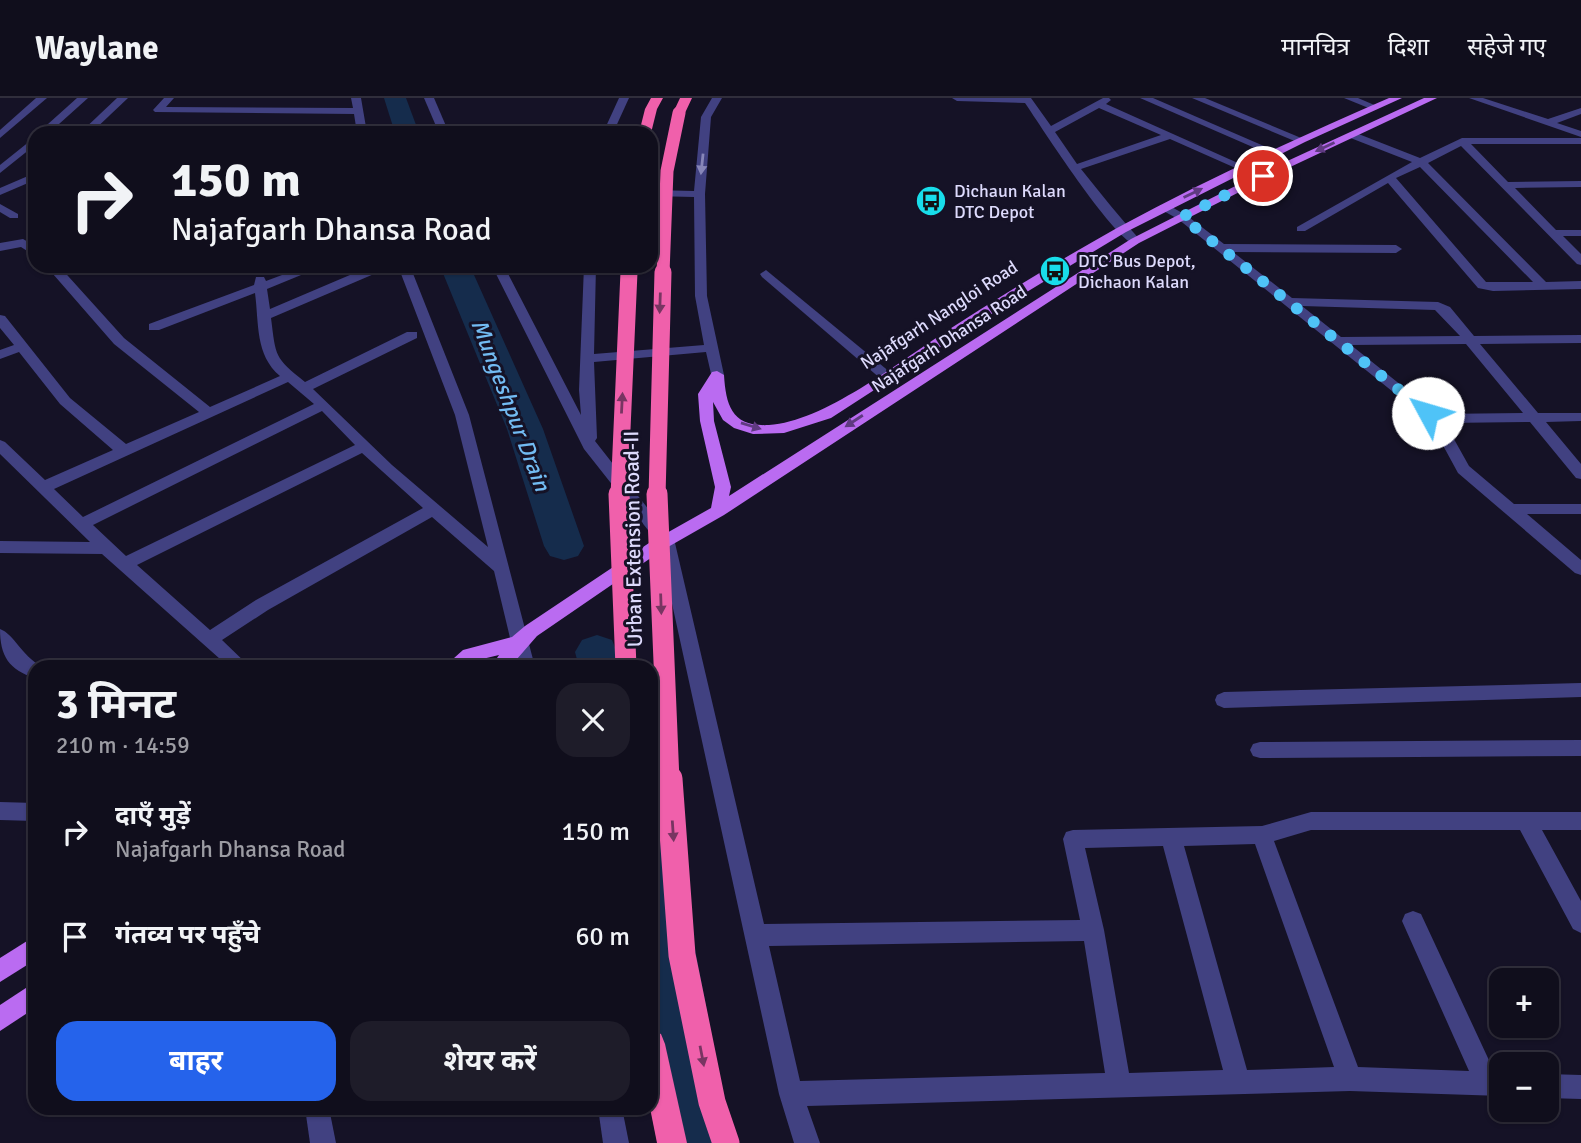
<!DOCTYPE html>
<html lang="hi">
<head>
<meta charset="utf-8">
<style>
	:root { --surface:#100e1c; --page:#1e1c29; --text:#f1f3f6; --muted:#9c9ca3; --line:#302e3b; --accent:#2563eb }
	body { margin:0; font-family:Signika,"Noto Sans Devanagari",sans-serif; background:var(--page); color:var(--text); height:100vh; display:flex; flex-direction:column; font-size:26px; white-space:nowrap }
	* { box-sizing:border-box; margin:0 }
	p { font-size:23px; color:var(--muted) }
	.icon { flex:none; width:38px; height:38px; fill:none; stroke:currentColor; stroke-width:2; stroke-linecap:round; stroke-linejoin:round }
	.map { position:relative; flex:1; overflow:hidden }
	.panel { position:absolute; left:28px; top:562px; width:630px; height:455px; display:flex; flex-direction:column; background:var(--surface); border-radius:21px; box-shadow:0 2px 5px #0004,0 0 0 2px var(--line) }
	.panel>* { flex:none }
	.banner { position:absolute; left:28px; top:28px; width:630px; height:147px; border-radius:21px; box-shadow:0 2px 5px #0004,0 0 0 2px var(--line); background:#100e1c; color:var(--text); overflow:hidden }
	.controls { position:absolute; left:1489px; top:870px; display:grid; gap:14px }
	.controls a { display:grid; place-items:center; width:70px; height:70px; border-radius:14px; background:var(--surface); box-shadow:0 2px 5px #0004,0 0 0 2px var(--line); font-size:35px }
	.pin { position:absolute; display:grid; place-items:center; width:60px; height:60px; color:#fff; margin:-30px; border:4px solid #fff; border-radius:50%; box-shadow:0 2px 7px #0007 }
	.me { position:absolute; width:77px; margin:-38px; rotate:309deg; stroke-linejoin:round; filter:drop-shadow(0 0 5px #0008) }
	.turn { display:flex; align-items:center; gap:24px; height:147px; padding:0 28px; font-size:32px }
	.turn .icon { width:91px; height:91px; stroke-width:2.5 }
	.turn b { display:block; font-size:49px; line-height:60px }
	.round { display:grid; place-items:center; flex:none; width:74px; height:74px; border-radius:21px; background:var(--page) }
	.head { display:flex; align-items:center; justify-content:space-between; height:119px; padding:0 28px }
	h1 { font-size:42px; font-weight:700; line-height:52px }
	.button { display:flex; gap:14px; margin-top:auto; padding:14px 28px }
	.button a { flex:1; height:80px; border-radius:21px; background:var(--accent); color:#fff; font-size:28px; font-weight:700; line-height:80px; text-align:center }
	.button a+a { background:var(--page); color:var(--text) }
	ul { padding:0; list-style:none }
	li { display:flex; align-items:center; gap:21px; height:105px; padding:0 28px }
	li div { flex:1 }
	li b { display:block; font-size:26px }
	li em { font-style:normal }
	header { display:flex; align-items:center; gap:42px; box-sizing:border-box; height:98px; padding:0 35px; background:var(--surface); border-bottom:2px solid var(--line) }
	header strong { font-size:33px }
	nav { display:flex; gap:38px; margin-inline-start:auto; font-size:24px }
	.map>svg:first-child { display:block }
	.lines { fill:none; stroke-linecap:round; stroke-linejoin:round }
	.river { fill:#152c4c; fill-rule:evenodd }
	.minor { fill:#414181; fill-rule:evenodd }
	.major { fill:#ba6bf1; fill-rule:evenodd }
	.highway { fill:#f060ab; fill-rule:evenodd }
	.highway-bridge-far3 { stroke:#f060ab; stroke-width:13 }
	.highway-bridge-far2 { stroke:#f060ab; stroke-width:17 }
	.highway-bridge-far1 { stroke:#f060ab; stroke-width:21 }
	.highway-bridge { stroke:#f060ab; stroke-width:27 }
	.oneway { fill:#5f3a81 }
	.oneway2 { fill:#8786b8 }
	.oneway3 { fill:#783562 }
	.route { stroke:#4fc3f7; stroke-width:12; stroke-dasharray:0 21.6 }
	.labels { text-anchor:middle; stroke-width:6; stroke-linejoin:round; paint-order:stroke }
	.far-poi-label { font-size:18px; fill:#dddafc; stroke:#151226; text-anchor:start }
	.far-street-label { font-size:18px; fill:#dddafc; stroke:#151226 }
	.street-label { font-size:21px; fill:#dddafc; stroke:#151226 }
	.water-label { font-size:23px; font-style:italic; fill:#72bbf2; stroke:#151226 }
</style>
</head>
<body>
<header>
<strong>Waylane</strong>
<nav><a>मानचित्र</a><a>दिशा</a><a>सहेजे गए</a></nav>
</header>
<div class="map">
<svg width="1581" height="1045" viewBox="0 0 1581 1045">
	<rect width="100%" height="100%" fill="#151226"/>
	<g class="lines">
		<g class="river">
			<polygon points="384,0 406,0 419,35 395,35"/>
			<polygon points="440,168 470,168 543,331 584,448 578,458 564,462 550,458 544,448 507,331"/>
			<polygon points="597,537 612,542 623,569 579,569 575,554 582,542"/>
			<path d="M651,729L669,736L676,752L727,1017L737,1045H675C644,943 651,835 651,729Z"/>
		</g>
		<g class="minor">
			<polygon points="36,0 47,0 0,40 0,32"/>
			<polygon points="77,0 88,0 49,35 38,35"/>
			<polygon points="117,0 128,0 91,35 80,35"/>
			<polygon points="164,0 174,0 166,9 353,10 351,0 361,0 367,35 357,35 354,16 155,14 153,12"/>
			<polygon points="424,0 434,0 449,35 439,35"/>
			<polygon points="619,0 629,0 613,35 603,35"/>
			<path d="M712,0H722L711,19L705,96L707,198L724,277L722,280H712L706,254L594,264L597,340L595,343L675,445L764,826L1080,822L1063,741L1066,734L1073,732L1262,728L1311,714H1581V732H1542L1581,803V835L1573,831L1520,732H1311L1274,743L1358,969L1469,973L1402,823L1405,816L1413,813L1421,816L1494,973L1502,974V998L1350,993L807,1008L820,1045H794L779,996L659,446L584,351L492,168H504L581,317L579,292L584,168H596L594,256L704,247L695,198L694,99L651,98V92L694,93L701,19ZM1255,746L1334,969L1247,972L1184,748ZM1163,748L1223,972L1129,975L1104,832L1085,750ZM1084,843L1105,975L800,983L769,848Z"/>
			<path d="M952,0H1031L1051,28L1103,0H1109L1111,2L1106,6L1249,70L1240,72L1170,41L1081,71C1101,96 1120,120 1141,143L1135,147C1111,138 1042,30 1025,5L957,3ZM1099,10L1161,37L1077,66L1055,34Z"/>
			<polygon points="1140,0 1153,0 1280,55 1271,57"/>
			<polygon points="1192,0 1205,0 1306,42 1297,44"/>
			<polygon points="1344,0 1358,0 1379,9 1371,11"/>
			<polygon points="1469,0 1483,0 1548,21 1581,10 1581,16 1557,25 1581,33 1581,39"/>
			<path d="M1348,35H1356L1420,60L1462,40H1581V46H1471L1508,84L1581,83V89L1515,90L1556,132H1581V138H1563L1581,156V167L1577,166L1461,48L1428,65L1546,184L1581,183V191L1493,193L1478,190L1388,85L1305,133H1297V129L1412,64L1348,39ZM1420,69L1533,184H1486L1396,80Z"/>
			<polygon points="35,39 35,47 0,75 0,67"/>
			<polygon points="35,75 35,82 0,97 0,90"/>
			<polygon points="0,106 18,116 18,120 10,120 0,114"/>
			<path d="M1160,107H1168L1186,117L1224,146L1396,147L1402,151L1396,155L1233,154L1292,200L1438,204L1450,209L1474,238L1581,237V245L1480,246L1538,315H1581V323L1546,324L1581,366V381L1576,380L1530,324L1445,325L1469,368L1514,406H1581V416H1527L1581,462V477L1575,475L1458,375L1433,329L1423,318L1178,121L1160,111ZM1302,208L1435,212L1460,238L1341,239ZM1466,246L1523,315L1437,316L1351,247Z"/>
			<polygon points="23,141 35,148 35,158 21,149 0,153 0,145"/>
			<path d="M46,168H59L124,240L210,309L280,278C255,257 259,225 255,195L159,232H149V226L254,187L256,179H264L266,183L306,168H323L267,191L270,211L371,168H382L381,173L271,220C276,259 274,259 305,284L407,234H417V240L313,291L392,367L488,449L455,317L398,168H410L469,317L535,569H517L494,473L432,419L268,512L222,542L250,569H229L102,456L0,455V443L90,444L0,356V342L5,344L45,382L113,352L60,306L19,254L0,261V252L14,247L0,230V217L5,218L70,300L126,346L199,314L114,246ZM288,284L314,306L83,419L54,391ZM322,313L355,347L126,458L93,427ZM362,355L423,410L256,502L210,532L137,467Z"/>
			<polygon points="766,172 891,275 891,281 881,281 762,179 760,176"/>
			<path d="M0,531C14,536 22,558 41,568L35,569V580C9,572 0,558 0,531Z"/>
			<polygon points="1581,585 1581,599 1224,610 1217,607 1215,602 1217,597 1224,594"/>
			<polygon points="1581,642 1581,658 1260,660 1253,658 1250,652 1253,646 1260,644"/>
			<polygon points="0,704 35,705 35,723 0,722"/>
			<polygon points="1547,976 1581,977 1581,1001 1547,1000"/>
			<polygon points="305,1010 329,1010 336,1045 310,1045"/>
			<polygon points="598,1010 622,1010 629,1045 603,1045"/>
		</g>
		<g class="major">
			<path d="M1389,0H1402L1305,44L1126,134L1010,204L831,320L784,335L753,336L734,330L723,322L713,304L714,323L731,389L729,398L1131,141L1259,76L1424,0H1437L1267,80L1139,145L724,417L661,453L537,538L510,569H491L499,557L474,563L466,569H444L463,552L512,539L525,528L649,445L711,410L715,389L700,323L698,296L712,274L717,273L724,277C726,308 732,329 769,327C823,324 899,264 945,234C1001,198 1058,163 1117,130C1205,82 1297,40 1389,0Z"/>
			<polygon points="35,838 35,862 0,884 0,860"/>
			<polygon points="35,884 35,910 0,933 0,907"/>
		</g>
		<g class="highway">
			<polygon points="651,0 663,0 657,11 651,35 639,35 645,11"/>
			<polygon points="680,0 692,0 685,15 679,19 673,15"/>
			<polygon points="651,932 661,936 665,946 687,1045 657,1045 650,1010"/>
		</g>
		<g class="highway-bridge-far3">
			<polyline points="629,175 629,168"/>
			<polyline points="663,175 667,73 679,15"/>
		</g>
		<g class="highway-bridge-far2">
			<polyline points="619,398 629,174"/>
			<polyline points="657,398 663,174"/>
		</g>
		<g class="highway-bridge-far1">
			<polyline points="619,396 626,569"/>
			<polyline points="657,396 669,683"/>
		</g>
		<polyline class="highway-bridge" points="669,681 682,857 712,1004 726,1045"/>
	</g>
	<defs><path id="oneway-solid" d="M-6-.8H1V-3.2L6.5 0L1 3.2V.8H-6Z" transform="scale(1.75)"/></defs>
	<g class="oneway">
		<use href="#oneway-solid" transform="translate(1325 49) rotate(155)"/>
		<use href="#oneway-solid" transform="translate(1193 95) rotate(-26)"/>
		<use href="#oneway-solid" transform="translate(854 323) rotate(147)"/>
		<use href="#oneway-solid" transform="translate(751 328) rotate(17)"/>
	</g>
	<use class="oneway2" href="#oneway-solid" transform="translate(702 66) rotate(96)"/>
	<g class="oneway3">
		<use href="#oneway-solid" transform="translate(660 205) rotate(92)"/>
		<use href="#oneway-solid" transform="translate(622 305) rotate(-87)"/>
		<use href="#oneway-solid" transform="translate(661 506) rotate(88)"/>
		<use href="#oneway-solid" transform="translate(673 733) rotate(86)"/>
		<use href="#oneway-solid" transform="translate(702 958) rotate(79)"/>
	</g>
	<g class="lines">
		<polyline class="route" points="1263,78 1182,119 1428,315"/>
	</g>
	<defs>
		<g id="bus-disc" transform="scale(1.575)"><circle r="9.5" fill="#18ddea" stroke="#151226"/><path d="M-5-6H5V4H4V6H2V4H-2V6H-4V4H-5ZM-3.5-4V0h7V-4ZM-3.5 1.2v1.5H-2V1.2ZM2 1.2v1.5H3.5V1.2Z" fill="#111"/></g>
	</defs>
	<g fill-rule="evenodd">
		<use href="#bus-disc" x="931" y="103"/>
		<use href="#bus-disc" x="1055" y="173"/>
	</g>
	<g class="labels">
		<g class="far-poi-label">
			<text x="954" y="99">Dichaun Kalan<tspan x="954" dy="21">DTC Depot</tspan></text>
			<text x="1078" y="169">DTC Bus Depot,<tspan x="1078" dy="21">Dichaon Kalan</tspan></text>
		</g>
		<g class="far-street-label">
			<text transform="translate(939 217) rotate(-33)" y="6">Najafgarh Nangloi Road</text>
			<text transform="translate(949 241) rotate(-33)" y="6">Najafgarh Dhansa Road</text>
		</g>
		<g class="street-label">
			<text transform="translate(633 441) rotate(-91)" y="7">Urban Extension Road-II</text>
		</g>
		<g class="water-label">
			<text transform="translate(511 307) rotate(69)" y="8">Mungeshpur Drain</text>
		</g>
	</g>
</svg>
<div class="controls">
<a>+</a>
<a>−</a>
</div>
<div class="pin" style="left:1263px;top:78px;background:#d93025"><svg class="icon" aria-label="arrive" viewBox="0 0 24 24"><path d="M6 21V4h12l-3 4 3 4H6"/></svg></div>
<svg class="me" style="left:1428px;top:315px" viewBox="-20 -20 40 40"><circle r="19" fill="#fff"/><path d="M0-13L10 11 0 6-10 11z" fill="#4fc3f7"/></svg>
<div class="banner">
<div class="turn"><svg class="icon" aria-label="right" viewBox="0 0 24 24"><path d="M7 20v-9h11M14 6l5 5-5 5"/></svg><div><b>150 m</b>Najafgarh Dhansa Road</div></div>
</div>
<section class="panel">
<div class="head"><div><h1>3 मिनट</h1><p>210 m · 14:59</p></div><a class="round"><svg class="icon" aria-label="close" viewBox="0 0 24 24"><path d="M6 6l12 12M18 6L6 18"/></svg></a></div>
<ul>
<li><svg class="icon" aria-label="right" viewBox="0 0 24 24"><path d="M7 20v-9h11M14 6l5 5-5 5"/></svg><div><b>दाएँ मुड़ें</b><p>Najafgarh Dhansa Road</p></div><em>150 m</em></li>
<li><svg class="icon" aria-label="arrive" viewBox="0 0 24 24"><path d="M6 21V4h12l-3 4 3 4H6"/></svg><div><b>गंतव्य पर पहुँचे</b></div><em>60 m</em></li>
</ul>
<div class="button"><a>बाहर</a><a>शेयर करें</a></div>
</section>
</div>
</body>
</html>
